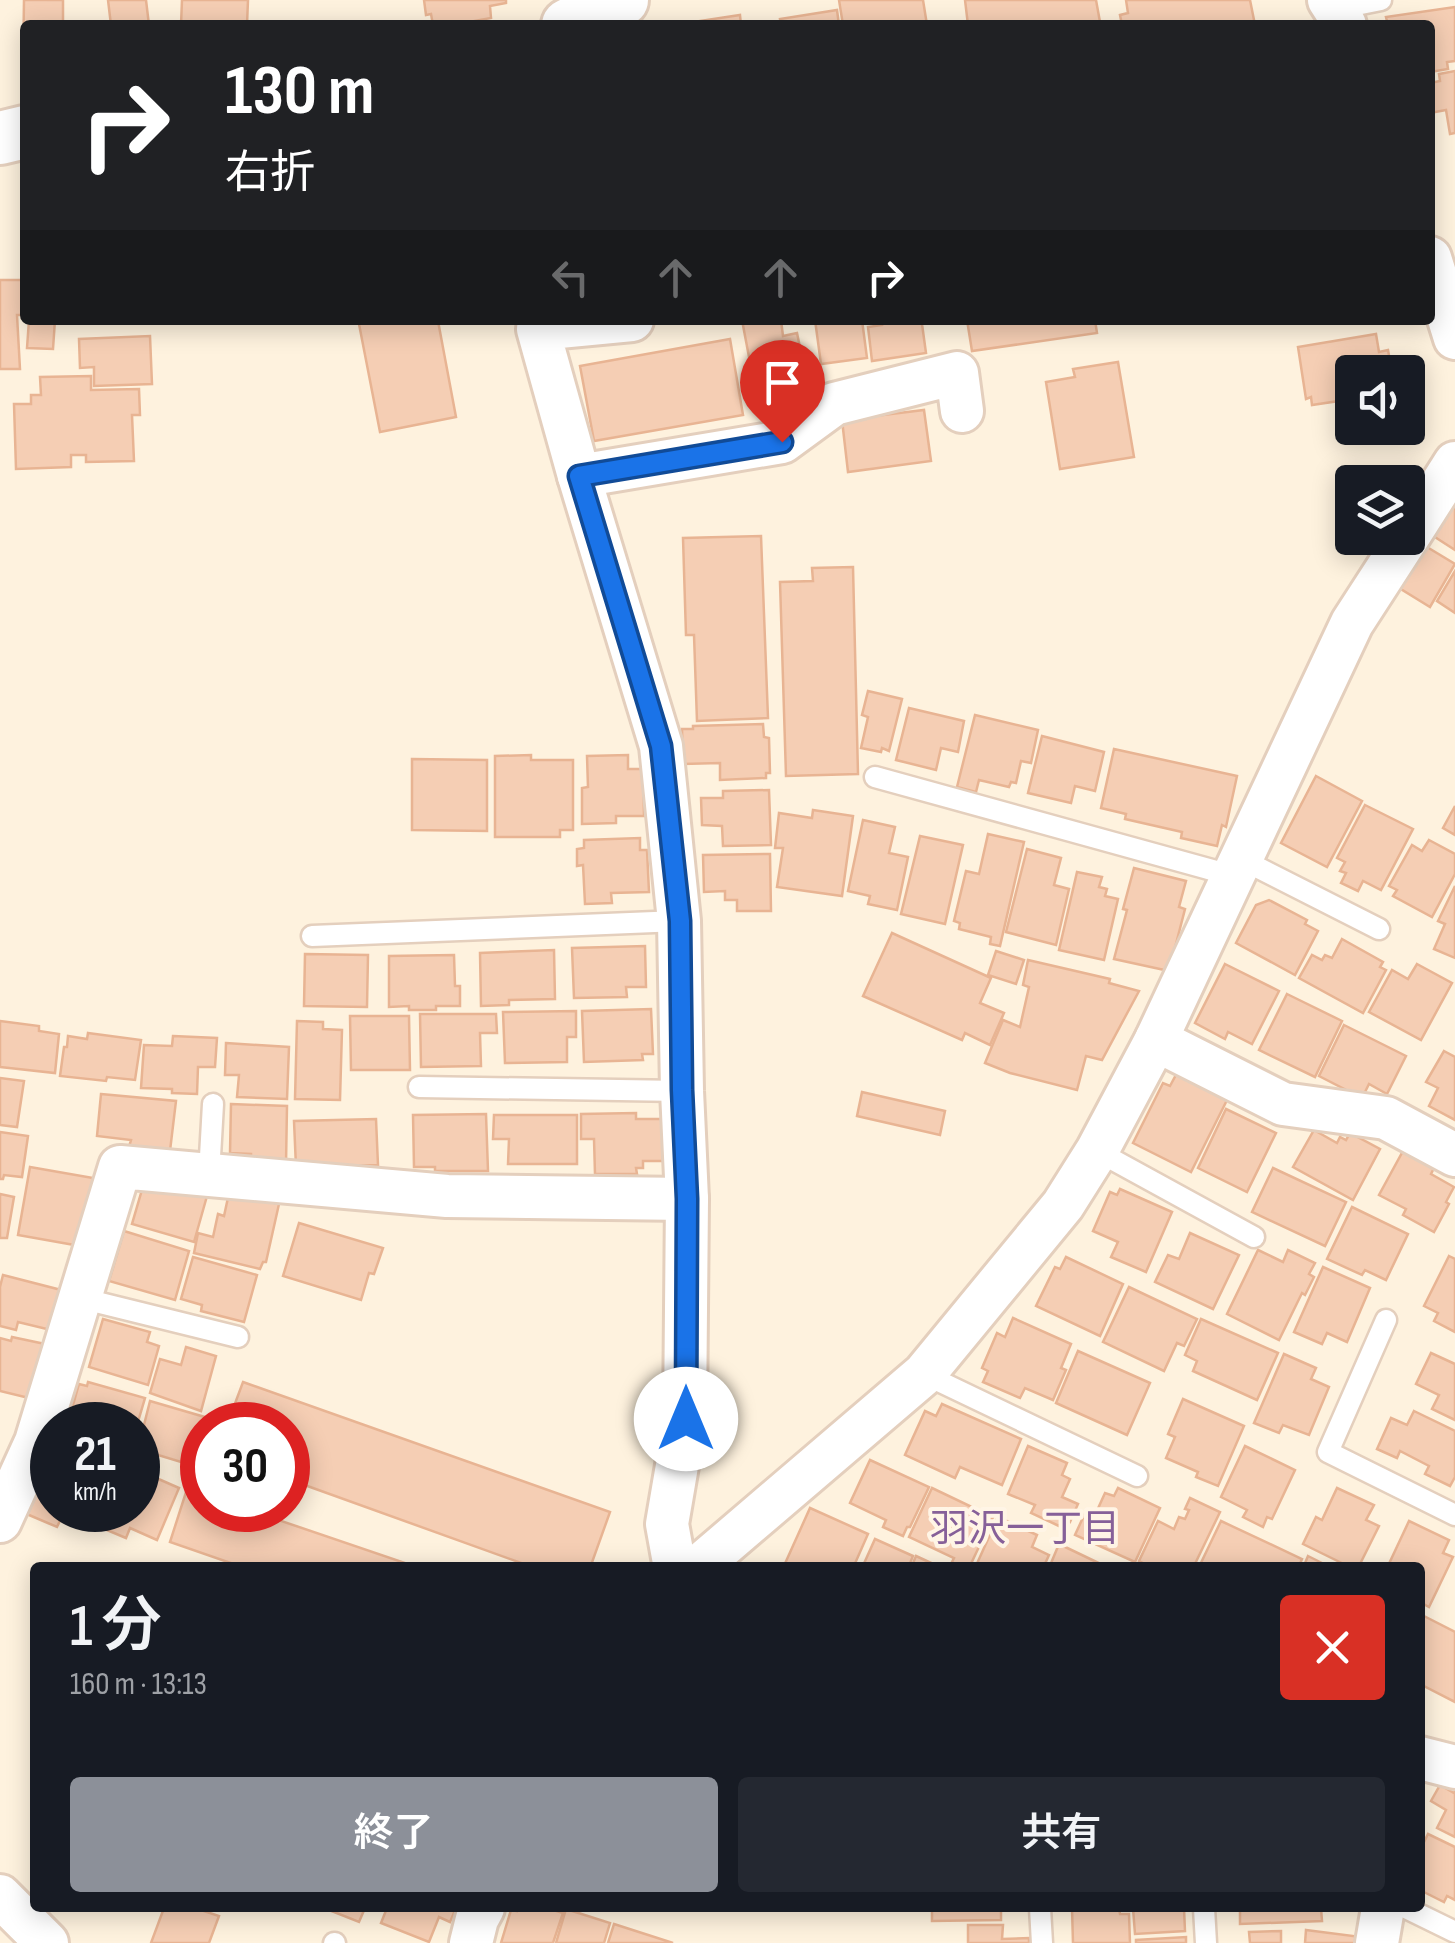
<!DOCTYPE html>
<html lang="ja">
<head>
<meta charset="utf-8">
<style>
	:root { --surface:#171b24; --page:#242831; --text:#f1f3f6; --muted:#9ea1a6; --accent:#8c9099 }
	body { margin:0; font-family:"Sofia Sans Condensed","Noto Sans JP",sans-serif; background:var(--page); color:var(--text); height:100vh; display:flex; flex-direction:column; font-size:38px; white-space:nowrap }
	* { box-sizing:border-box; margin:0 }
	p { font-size:32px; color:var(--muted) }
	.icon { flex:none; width:55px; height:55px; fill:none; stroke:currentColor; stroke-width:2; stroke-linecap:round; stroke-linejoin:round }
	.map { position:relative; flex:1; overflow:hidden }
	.panel { position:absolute; left:30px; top:1562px; width:1395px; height:350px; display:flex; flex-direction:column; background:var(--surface); border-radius:10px; box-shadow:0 5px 25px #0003 }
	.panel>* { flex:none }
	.top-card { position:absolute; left:20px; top:20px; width:1415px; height:305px; border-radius:10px; box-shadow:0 5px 25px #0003; background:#202124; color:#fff; overflow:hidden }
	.buttons { position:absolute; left:1335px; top:355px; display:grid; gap:20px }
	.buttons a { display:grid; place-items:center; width:90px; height:90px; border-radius:10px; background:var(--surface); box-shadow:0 5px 25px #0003; font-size:50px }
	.speed { position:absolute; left:30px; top:1402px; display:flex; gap:20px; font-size:50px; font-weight:700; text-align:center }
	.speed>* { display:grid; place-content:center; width:130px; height:130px; border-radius:50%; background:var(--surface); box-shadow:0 5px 25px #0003; line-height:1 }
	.speed small { font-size:25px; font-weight:400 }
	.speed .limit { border:15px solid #d22; background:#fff; color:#111 }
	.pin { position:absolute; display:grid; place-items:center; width:85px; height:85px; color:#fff; margin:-102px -42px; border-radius:50% 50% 50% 0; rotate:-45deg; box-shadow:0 0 10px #0007 }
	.pin .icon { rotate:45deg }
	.me { position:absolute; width:110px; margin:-55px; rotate:0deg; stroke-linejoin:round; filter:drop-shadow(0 0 8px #0008) }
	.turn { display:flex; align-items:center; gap:35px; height:210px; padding:0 40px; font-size:45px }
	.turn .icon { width:130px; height:130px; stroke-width:2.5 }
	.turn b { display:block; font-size:70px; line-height:85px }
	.lanes { display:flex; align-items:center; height:95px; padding:0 40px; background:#0003; justify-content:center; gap:50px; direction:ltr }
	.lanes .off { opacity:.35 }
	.round { display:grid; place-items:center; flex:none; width:105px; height:105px; border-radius:10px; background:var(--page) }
	.head { display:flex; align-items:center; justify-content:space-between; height:170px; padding:0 40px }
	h1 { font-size:60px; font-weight:600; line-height:75px }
	.action { display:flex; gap:20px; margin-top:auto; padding:20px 40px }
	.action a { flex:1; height:115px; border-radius:10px; background:var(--accent); color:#fff; font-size:40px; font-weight:600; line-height:115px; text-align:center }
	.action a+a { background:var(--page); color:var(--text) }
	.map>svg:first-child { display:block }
	.building { fill:#f5ceb4; stroke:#e8b493; stroke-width:2.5 }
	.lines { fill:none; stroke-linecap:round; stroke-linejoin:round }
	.service-casing { stroke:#e4cfbd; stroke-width:25 }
	.minor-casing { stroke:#e4cfbd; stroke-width:48 }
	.tertiary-casing { stroke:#e4cfbd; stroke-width:58 }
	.service { stroke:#fff; stroke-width:20 }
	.minor { stroke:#fff; stroke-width:42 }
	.tertiary { stroke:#fff; stroke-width:52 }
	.route-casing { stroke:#114b97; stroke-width:25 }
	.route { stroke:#1a73e8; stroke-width:18 }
	.labels { text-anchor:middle; stroke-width:8; stroke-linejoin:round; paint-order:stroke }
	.neighbourhood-label { font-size:38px; fill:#866099; stroke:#fff5e6 }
</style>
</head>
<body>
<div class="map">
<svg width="1455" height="1943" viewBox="0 0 1455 1943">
	<rect width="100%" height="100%" fill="#fef2de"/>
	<g class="building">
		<polygon points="24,0 63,0 63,25 25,25 25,65 23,65"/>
		<polygon points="108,0 146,0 149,25 111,25"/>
		<polygon points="182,0 248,0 247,25 181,25"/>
		<polygon points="424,0 506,0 506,3 490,6 491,18 453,25 433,25 431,14 426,15"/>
		<polygon points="839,0 923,0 927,25 843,25"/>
		<polygon points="965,0 1096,0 1100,22 1080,25 968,25"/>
		<polygon points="1126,0 1250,0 1255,25 1122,25 1120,15 1128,13"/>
		<polygon points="1455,7 1455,61 1447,62 1448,69 1430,72 1430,25 1388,25 1386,17"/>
		<polygon points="837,10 839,25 781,25 780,19"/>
		<polygon points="740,15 741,25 701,25 700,21"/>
		<polygon points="1455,71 1455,133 1450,134 1446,110 1430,113 1430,83 1440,81 1439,74"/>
		<polygon points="0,280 24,280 25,315 17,315 20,369 0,369"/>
		<polygon points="29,320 55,320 53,349 27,348"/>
		<polygon points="371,320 442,320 438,321 456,417 380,432 359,324 371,322"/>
		<polygon points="742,320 781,320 783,336 797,333 806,376 778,381 777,374 753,378"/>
		<polygon points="815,320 862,320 867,358 821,364"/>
		<polygon points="881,320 928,320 928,323 922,324 926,353 872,361 868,327 882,325"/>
		<polygon points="967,320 1095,320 1097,333 972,351"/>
		<polygon points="1376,334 1379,352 1388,350 1392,372 1352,372 1352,405 1340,407 1339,401 1312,405 1311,397 1306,399 1298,347"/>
		<polygon points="150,336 152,384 94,386 94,367 80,368 79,339"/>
		<polygon points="730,339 743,415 594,441 580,366"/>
		<polygon points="1118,362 1134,457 1060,469 1046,382 1075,377 1073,369"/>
		<polygon points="91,376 91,390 139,389 140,415 132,415 134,461 86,462 86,455 71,455 71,467 16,469 14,404 31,404 31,395 41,395 40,377"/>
		<polygon points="924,410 931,461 848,472 842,420"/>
		<polygon points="1455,492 1455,550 1427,532"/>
		<polygon points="761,536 768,718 697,721 694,635 686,635 683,538"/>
		<polygon points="1422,544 1455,564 1430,607 1396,586"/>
		<polygon points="853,567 858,774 786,776 780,582 813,581 812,568"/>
		<polygon points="1455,571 1455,613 1437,601"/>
		<polygon points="868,691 902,699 889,751 882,748 881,752 861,748 868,717 862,715"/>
		<polygon points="909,708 964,721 958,752 941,748 936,770 896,760"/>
		<polygon points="975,715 1038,730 1031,763 1021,761 1016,783 1011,782 1009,787 979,780 976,792 957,787"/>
		<polygon points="763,724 764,737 769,738 770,773 766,773 766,778 720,780 720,763 683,764 682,729 693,729 693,726"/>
		<polygon points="1042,736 1104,752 1095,791 1075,786 1071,803 1028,793"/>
		<polygon points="1114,749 1237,776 1226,827 1222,825 1217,846 1181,838 1182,832 1125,819 1126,814 1101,808"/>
		<polygon points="531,755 531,760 573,760 573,830 560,830 560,837 495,837 495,756"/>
		<polygon points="628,755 628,769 643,769 644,816 616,816 616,823 582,824 582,788 588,787 587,756"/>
		<polygon points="412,759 487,760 487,831 412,830"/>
		<polygon points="1316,776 1362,801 1327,867 1281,843"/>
		<polygon points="769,790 771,845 723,846 722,826 702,825 701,798 723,798 723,791"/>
		<polygon points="1365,805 1413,829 1381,890 1363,881 1358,891 1341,883 1346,873 1340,871 1345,862 1337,858"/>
		<polygon points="1455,806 1455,835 1443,828"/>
		<polygon points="813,810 853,816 842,896 777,887 783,848 775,848 779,813 812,818"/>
		<polygon points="863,820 895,827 889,853 908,857 897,910 868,904 870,896 848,891"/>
		<polygon points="988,834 1024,842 1000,946 990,944 991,937 959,929 960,923 954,921 966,871 979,874"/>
		<polygon points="920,836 963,845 945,924 901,914"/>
		<polygon points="640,838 640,850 647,850 649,892 611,893 612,903 585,904 583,865 577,866 577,849 584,848 584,840"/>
		<polygon points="1429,840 1455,854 1455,874 1432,917 1393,896 1397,890 1389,886 1412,845 1422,851"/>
		<polygon points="1027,849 1061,858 1054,885 1069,889 1056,945 1006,932"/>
		<polygon points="770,854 771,911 737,911 737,900 725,900 725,891 704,892 703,855"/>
		<polygon points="1134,868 1186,881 1179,907 1185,909 1169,971 1114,959 1127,910 1123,909"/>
		<polygon points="1077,872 1102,877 1099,887 1107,889 1105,896 1118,899 1104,960 1059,950"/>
		<polygon points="1455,886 1455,958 1434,949 1445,924 1438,921"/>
		<polygon points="1269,900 1307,920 1305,924 1318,931 1295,975 1236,943 1256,905"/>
		<polygon points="892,933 991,978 980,1003 1004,1013 990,1045 965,1033 962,1040 863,996"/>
		<polygon points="1342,939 1383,962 1380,967 1386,970 1363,1013 1299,978 1312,955 1322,960 1325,955 1332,958"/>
		<polygon points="645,946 646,987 626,987 627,997 574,998 572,948"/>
		<polygon points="554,950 555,999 509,1000 509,1005 481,1006 480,953"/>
		<polygon points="996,951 1024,960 1016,984 988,975"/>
		<polygon points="305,954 368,955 367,1007 304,1006"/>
		<polygon points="454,955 455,986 460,986 460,1006 436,1006 436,1010 409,1010 409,1006 389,1007 389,956"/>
		<polygon points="1028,960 1110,979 1109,983 1139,991 1102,1060 1086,1056 1077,1090 1010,1073 985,1063 1003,1020 1020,1027 1029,987 1023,985"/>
		<polygon points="1225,964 1279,991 1252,1044 1228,1032 1225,1039 1195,1023"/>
		<polygon points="1417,964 1452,983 1421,1040 1369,1012 1392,970 1408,979"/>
		<polygon points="1287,994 1342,1021 1315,1077 1259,1050"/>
		<polygon points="651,1009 653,1054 642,1054 643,1060 584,1062 582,1011"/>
		<polygon points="576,1011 576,1037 567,1037 567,1062 505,1063 503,1012"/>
		<polygon points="420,1014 496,1014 497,1033 480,1033 481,1066 421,1067"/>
		<polygon points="350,1016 409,1016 410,1070 351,1070"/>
		<polygon points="0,1021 39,1026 39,1031 59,1034 55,1073 0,1067"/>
		<polygon points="297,1021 323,1022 323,1029 342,1030 340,1100 295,1099"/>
		<polygon points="1344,1025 1406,1056 1387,1094 1369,1084 1362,1098 1319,1076"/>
		<polygon points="88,1033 141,1040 135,1080 107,1077 106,1081 60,1076 64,1047 67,1047 68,1036 87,1039"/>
		<polygon points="173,1036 217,1038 215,1067 198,1067 197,1094 172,1093 172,1089 141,1088 144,1045 172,1046"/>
		<polygon points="226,1043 289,1047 287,1099 237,1097 239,1075 225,1075"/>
		<polygon points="1444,1051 1455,1057 1455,1120 1429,1106 1438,1088 1426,1082"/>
		<polygon points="1177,1073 1228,1098 1191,1172 1133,1143 1163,1083 1170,1086"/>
		<polygon points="0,1078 24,1081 17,1127 0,1125"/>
		<polygon points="862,1092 945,1111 940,1135 857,1116"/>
		<polygon points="101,1094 176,1101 170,1151 129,1147 131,1140 97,1136"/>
		<polygon points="231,1104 287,1106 286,1164 251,1163 251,1154 230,1153"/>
		<polygon points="1226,1109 1276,1133 1247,1192 1198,1168"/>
		<polygon points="636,1113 636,1119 662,1119 663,1161 643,1161 643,1168 636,1168 637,1174 595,1174 594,1139 581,1139 581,1114"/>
		<polygon points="486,1114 488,1171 435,1171 435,1167 414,1167 413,1115"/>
		<polygon points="494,1115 577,1115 577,1164 508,1164 509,1139 493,1139"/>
		<polygon points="376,1119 378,1165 296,1167 294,1121"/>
		<polygon points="1314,1130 1337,1143 1340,1137 1346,1140 1350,1133 1380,1149 1353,1200 1293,1167"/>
		<polygon points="0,1132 28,1136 22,1177 4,1175 3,1179 0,1179"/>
		<polygon points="1403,1151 1434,1168 1431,1174 1454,1187 1446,1202 1449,1204 1434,1232 1403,1215 1406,1209 1379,1195"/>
		<polygon points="30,1167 93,1178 80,1246 18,1235"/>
		<polygon points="1273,1168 1346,1202 1325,1246 1252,1212"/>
		<polygon points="144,1183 207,1196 194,1242 132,1224"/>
		<polygon points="1120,1189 1172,1212 1146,1272 1111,1257 1118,1242 1093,1231 1110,1192 1117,1195"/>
		<polygon points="229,1193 279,1204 266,1262 263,1262 260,1269 194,1253 198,1233 213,1237 218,1214 224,1216"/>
		<polygon points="0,1194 14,1197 7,1238 0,1238"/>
		<polygon points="1352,1207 1408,1234 1386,1280 1365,1270 1362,1275 1327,1259"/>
		<polygon points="299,1223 383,1248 374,1274 369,1273 361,1300 283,1276"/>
		<polygon points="124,1231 189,1251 175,1300 109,1281"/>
		<polygon points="1190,1233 1239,1255 1213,1309 1155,1282 1168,1255 1179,1259"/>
		<polygon points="1258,1250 1283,1262 1288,1250 1315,1263 1309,1274 1314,1277 1305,1295 1302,1293 1279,1340 1227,1314"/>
		<polygon points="1449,1256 1455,1259 1455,1332 1434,1321 1438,1313 1424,1306"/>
		<polygon points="193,1257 257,1275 244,1322 201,1311 202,1305 181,1299"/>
		<polygon points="1066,1257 1123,1284 1100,1336 1036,1306 1055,1267 1060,1269"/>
		<polygon points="1323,1267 1370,1288 1347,1342 1327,1333 1322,1344 1294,1332"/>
		<polygon points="3,1275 65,1291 55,1331 18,1322 16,1330 0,1326 0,1287"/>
		<polygon points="1129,1287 1197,1319 1184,1346 1177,1343 1164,1371 1103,1342"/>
		<polygon points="1013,1318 1071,1344 1061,1368 1066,1370 1053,1400 1025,1388 1020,1398 983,1382 988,1371 982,1368 997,1333 1005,1337"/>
		<polygon points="103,1319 150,1332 147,1342 159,1346 148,1385 89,1367"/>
		<polygon points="1201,1319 1278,1353 1257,1400 1193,1371 1197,1361 1185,1355"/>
		<polygon points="12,1337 45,1344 33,1399 0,1391 0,1338 11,1341"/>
		<polygon points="186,1347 216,1356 201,1411 150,1393 160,1359 181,1365"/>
		<polygon points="1078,1351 1150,1383 1127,1435 1056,1403"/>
		<polygon points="1431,1353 1455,1364 1455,1420 1432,1409 1439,1395 1416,1384"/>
		<polygon points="1284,1354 1316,1368 1311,1379 1329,1387 1309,1435 1283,1425 1279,1433 1254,1423"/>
		<polygon points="88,1382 145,1398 137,1425 81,1425 81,1422 69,1419 79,1384 87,1386"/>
		<polygon points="243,1382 610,1512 590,1568 535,1568 288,1479 288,1425 227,1425"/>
		<polygon points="1183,1399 1244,1426 1218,1486 1196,1477 1198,1472 1166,1458 1175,1437 1168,1434"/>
		<polygon points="150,1401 215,1420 214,1425 202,1425 201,1468 138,1449"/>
		<polygon points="942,1404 1021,1439 1002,1485 960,1467 955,1478 905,1455 925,1411 936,1416"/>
		<polygon points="1414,1411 1455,1431 1455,1477 1450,1486 1425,1474 1429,1466 1400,1451 1397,1458 1377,1449 1391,1418 1407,1425"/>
		<polygon points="1028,1446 1067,1463 1062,1475 1070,1479 1062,1497 1078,1504 1070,1522 1063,1518 1059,1526 1031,1513 1035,1505 1008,1494"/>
		<polygon points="1245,1446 1295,1470 1272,1519 1267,1517 1263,1527 1243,1517 1247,1510 1221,1497"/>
		<polygon points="870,1460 929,1487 910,1527 907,1527 903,1536 883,1527 886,1520 850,1503"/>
		<polygon points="138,1470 179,1488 157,1540 130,1528 126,1538 71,1515 73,1510 138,1510"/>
		<polygon points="36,1481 52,1488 52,1510 65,1510 57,1527 22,1512"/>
		<polygon points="932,1488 993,1517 969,1568 963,1568 952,1562 954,1558 909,1537"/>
		<polygon points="1118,1488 1160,1508 1135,1562 1075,1535 1086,1511 1095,1515 1105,1493 1114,1496"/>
		<polygon points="1337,1488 1374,1505 1366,1520 1379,1526 1358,1568 1352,1568 1303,1544 1316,1517 1322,1520"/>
		<polygon points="187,1489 202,1494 202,1510 249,1510 408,1564 407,1568 245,1568 170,1542"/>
		<polygon points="1190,1498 1220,1512 1193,1568 1153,1568 1139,1561 1158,1521 1174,1529 1179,1517 1185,1519 1189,1510 1185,1509"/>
		<polygon points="810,1508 868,1534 853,1568 783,1568"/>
		<polygon points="998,1517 1037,1535 1032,1547 1049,1555 1043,1568 975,1568"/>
		<polygon points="1221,1521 1302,1559 1298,1568 1199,1567"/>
		<polygon points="1409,1521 1449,1540 1443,1553 1453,1557 1429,1607 1420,1602 1420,1568 1387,1568"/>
		<polygon points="875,1539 913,1556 908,1568 862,1568"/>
		<polygon points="1059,1544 1109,1568 1049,1568"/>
		<polygon points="916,1556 942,1568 911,1568"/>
		<polygon points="1308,1556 1332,1568 1303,1568"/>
		<polygon points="1420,1614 1455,1632 1455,1702 1420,1684"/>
		<polygon points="1440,1785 1454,1793 1455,1791 1455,1837 1437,1828 1446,1810 1431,1801"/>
		<polygon points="1428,1834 1455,1847 1455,1900 1447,1896 1444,1902 1420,1890 1420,1850"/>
		<polygon points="164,1908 195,1908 219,1916 209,1943 151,1943"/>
		<polygon points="324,1908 365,1908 359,1922"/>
		<polygon points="387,1908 456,1908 450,1922 439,1917 429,1942 381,1923"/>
		<polygon points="518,1908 547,1908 563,1913 553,1943 501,1943 511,1910 517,1911"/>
		<polygon points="932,1908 1001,1908 1001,1920 932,1921"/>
		<polygon points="1072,1908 1119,1908 1120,1914 1129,1914 1130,1943 1073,1943"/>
		<polygon points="1133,1908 1184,1908 1185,1931 1135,1934"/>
		<polygon points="1240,1908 1321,1908 1322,1921 1240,1924"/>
		<polygon points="566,1909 610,1923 604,1943 556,1943"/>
		<polygon points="614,1924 673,1943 608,1943"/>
		<polygon points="968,1925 1003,1925 1002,1939 1029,1938 1029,1943 968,1943"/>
		<polygon points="1306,1930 1361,1937 1360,1943 1305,1943"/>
		<polygon points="1281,1931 1281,1943 1250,1943 1249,1932"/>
		<polygon points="1186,1937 1186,1943 1136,1943 1136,1940"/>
	</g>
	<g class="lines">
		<g class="service-casing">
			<g id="service">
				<polyline points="1336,9 1381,0"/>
				<polyline points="875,777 1234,876"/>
				<polyline points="1241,859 1379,929"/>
				<polyline points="312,936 679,921"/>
				<polyline points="419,1087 682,1091"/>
				<polyline points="1097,1151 1254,1237"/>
				<polyline points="209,1174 213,1104"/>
				<polyline points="80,1298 238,1337"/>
				<polyline points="1386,1320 1328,1452 1455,1515"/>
				<polyline points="924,1374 1137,1476"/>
				<polyline points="1040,1908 1042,1943"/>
				<polyline points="1204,1908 1206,1943"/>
				<polyline points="1406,1908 1455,1932"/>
				<polyline points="334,1943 335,1943"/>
			</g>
		</g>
		<g class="minor-casing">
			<g id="minor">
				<polyline points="1329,0 1345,25"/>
				<polyline points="1430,258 1455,338"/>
				<polyline points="632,320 538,329 579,476 661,746 679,921 682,1091 687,1199 685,1419 667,1524 675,1568"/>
				<polyline points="579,476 782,442 834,404 957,373 962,411"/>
				<polyline points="1408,537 1455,463"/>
				<polyline points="1156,1040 1283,1104 1386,1118 1455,1155"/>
				<polyline points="0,1521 36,1442 120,1167 447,1196 687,1199"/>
				<polyline points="697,1568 924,1374 1063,1205 1097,1151 1156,1040 1352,623 1407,538"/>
				<polyline points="1420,1758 1455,1767"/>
				<polyline points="0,1896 47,1943"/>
				<polyline points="471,1943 477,1919 483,1908"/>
				<polyline points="1377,1943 1383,1908"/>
			</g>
		</g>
		<g class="tertiary-casing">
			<g id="tertiary">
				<polyline points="568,25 622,0"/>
				<polyline points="0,138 25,132"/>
			</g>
		</g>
		<use href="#service" class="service"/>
		<use href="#minor" class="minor"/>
		<use href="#tertiary" class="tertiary"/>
	</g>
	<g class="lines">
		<g class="route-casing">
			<polyline id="route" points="686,1419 687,1199 682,1090 680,921 661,746 579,476 782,442"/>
		</g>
		<use href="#route" class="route"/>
	</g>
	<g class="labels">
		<g class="neighbourhood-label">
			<text x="1025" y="1541">羽沢一丁目</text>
		</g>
	</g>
</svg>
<div class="buttons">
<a><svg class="icon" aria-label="sound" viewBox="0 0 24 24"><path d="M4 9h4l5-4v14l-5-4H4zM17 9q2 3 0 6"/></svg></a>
<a><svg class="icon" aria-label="layers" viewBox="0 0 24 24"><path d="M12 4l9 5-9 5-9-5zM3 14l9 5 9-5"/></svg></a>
</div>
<div class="speed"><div>21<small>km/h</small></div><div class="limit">30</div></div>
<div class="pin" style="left:782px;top:442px;background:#d93025"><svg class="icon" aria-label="arrive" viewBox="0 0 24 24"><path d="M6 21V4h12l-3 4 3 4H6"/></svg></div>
<svg class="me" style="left:686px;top:1419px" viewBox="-20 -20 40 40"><circle r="19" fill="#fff"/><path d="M0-13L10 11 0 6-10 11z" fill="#1a73e8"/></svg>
<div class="top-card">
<div class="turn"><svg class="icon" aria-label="right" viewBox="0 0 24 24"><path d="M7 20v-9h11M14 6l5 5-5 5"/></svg><div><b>130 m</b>右折</div></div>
<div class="lanes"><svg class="icon off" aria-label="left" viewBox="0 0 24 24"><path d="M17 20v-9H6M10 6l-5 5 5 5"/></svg><svg class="icon off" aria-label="ahead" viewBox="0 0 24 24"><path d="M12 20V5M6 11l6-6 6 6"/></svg><svg class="icon off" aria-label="ahead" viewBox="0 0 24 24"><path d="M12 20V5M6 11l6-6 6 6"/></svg><svg class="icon" aria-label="right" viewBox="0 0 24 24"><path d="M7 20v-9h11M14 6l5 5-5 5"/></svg></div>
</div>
<section class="panel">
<div class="head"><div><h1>1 分</h1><p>160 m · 13:13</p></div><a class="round" style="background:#d93025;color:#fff"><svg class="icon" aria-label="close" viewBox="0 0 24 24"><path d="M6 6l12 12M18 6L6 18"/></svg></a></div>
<div class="action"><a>終了</a><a>共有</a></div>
</section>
</div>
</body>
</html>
